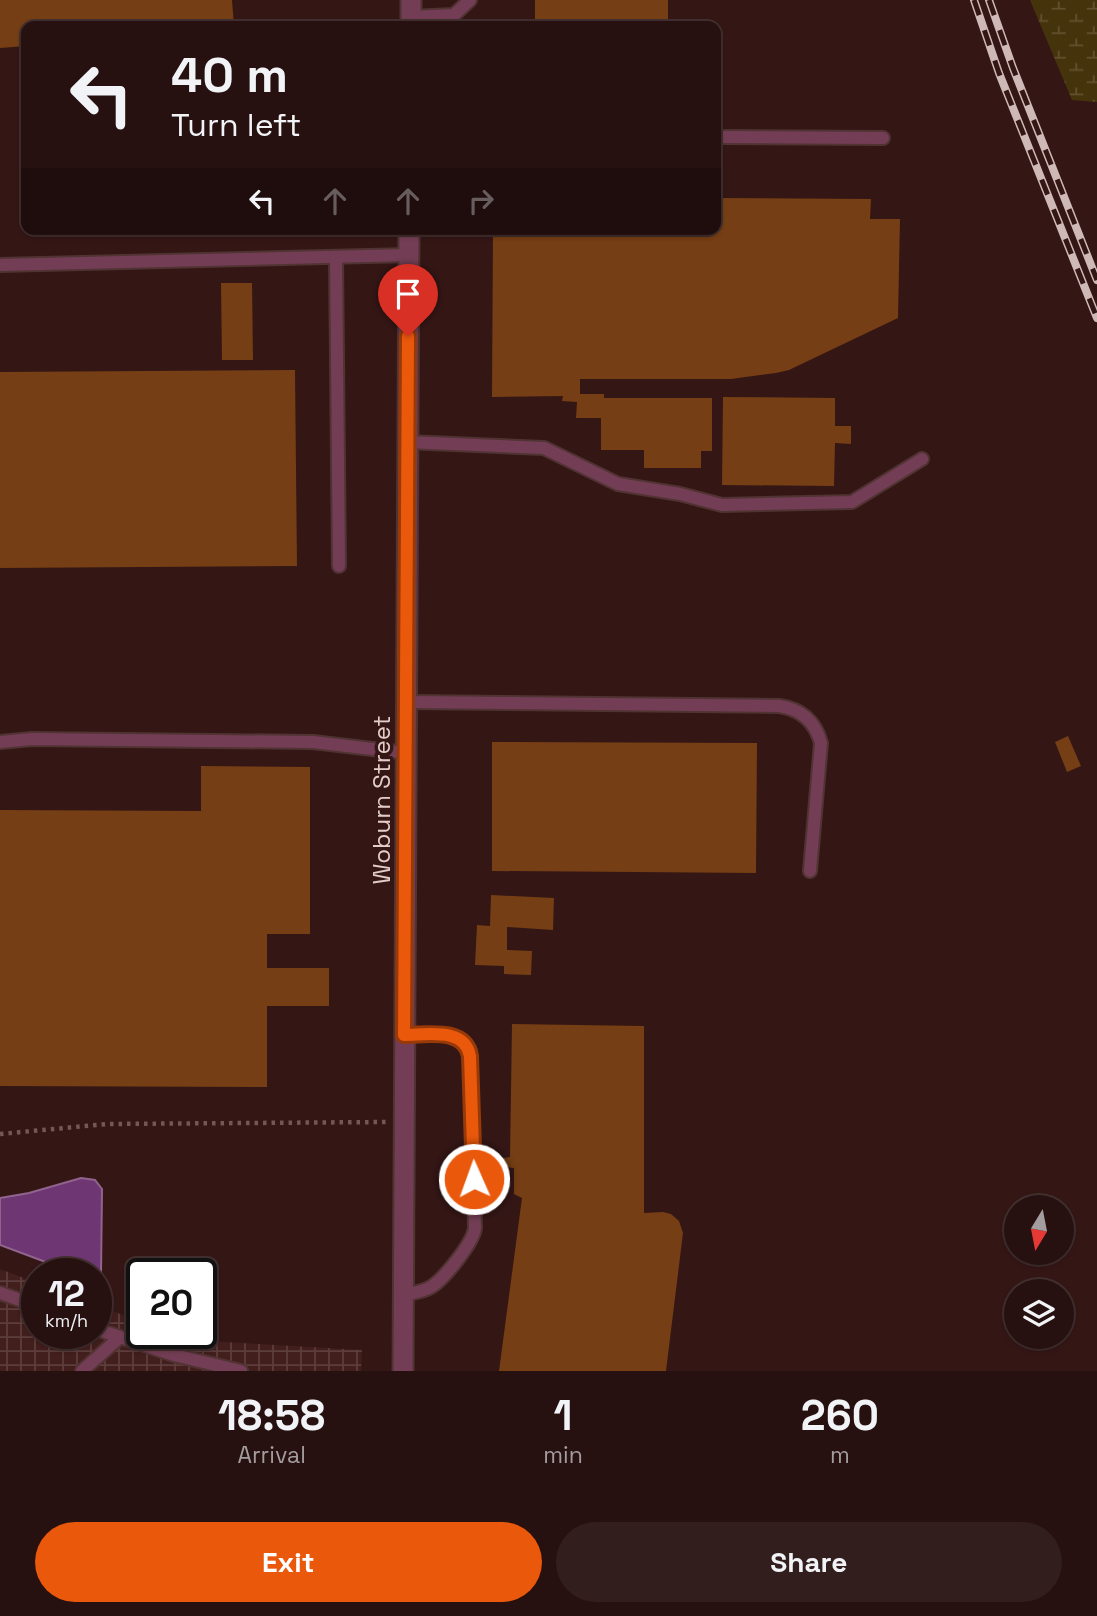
<!DOCTYPE html>
<html lang="en">
<head>
<meta charset="utf-8">
<style>
	:root { --surface:#271010; --page:#331e1e; --text:#f1f3f6; --muted:#a49d9f; --line:#433030; --accent:#ea580c }
	body { margin:0; font-family:"Space Grotesk",sans-serif; background:var(--page); color:var(--text); height:100vh; display:flex; flex-direction:column; font-size:26px; white-space:nowrap }
	* { box-sizing:border-box; margin:0 }
	p { font-size:23px; color:var(--muted) }
	.icon { flex:none; width:38px; height:38px; fill:none; stroke:currentColor; stroke-width:2; stroke-linecap:round; stroke-linejoin:round }
	.map { position:relative; height:1371px; overflow:hidden }
	.sheet { display:flex; flex-direction:column; background:var(--surface); flex:1 }
	.sheet>* { flex:none }
	.guide { position:absolute; left:21px; top:21px; width:700px; height:214px; border-radius:14px; box-shadow:0 2px 5px #0004,0 0 0 2px var(--line); background:#271010; color:var(--text); overflow:hidden }
	.needle { width:46px; rotate:190deg }
	.buttons { position:absolute; left:1004px; top:1195px; display:grid; gap:14px }
	.buttons a { display:grid; place-items:center; width:70px; height:70px; border-radius:50%; background:var(--surface); box-shadow:0 2px 5px #0004,0 0 0 2px var(--line); font-size:35px }
	.speed { position:absolute; left:21px; top:1258px; display:flex; gap:14px; font-size:35px; font-weight:700; text-align:center }
	.speed>* { display:grid; place-content:center; width:91px; height:91px; border-radius:50%; background:var(--surface); box-shadow:0 2px 5px #0004,0 0 0 2px var(--line); line-height:1 }
	.speed small { font-size:18px; font-weight:400 }
	.speed .limit { border:4px solid #111; border-radius:10px; background:#fff; color:#111 }
	.pin { position:absolute; display:grid; place-items:center; width:60px; height:60px; color:#fff; margin:-72px -30px; border-radius:50% 50% 50% 0; rotate:-45deg; box-shadow:0 0 7px #0007 }
	.pin .icon { rotate:45deg }
	.me { position:absolute; width:77px; margin:-38px; rotate:358deg; stroke-linejoin:round; filter:drop-shadow(0 0 5px #0008) }
	.turn { display:flex; align-items:center; gap:24px; height:147px; padding:0 35px; font-size:32px }
	.turn .icon { width:91px; height:91px; stroke-width:2.5 }
	.turn b { display:block; font-size:49px; line-height:60px }
	.lanes { display:flex; align-items:center; height:66px; padding:0 35px; background:#0003; justify-content:center; gap:35px; direction:ltr }
	.lanes .off { opacity:.35 }
	.eta { display:flex; justify-content:space-evenly; align-items:center; height:119px; text-align:center }
	.eta b { font-size:42px; font-weight:800; line-height:49px }
	.cta { display:flex; gap:14px; margin-top:auto; padding:14px 35px }
	.cta a { flex:1; height:80px; border-radius:42px; background:var(--accent); color:#fff; font-size:28px; font-weight:800; line-height:80px; text-align:center }
	.cta a+a { background:var(--page); color:var(--text) }
	.map>svg:first-child { display:block }
	.industrial { fill:url(#industrial-grid) }
	.wetland { fill:url(#wetland-marsh) }
	.water { fill:#6e3774; stroke:#91648e; stroke-width:2 }
	.building { fill:#753e14 }
	.lines { fill:none; stroke-linecap:round; stroke-linejoin:round }
	.service-casing { stroke:#503332; stroke-width:16 }
	.tertiary-casing { stroke:#503332; stroke-width:23 }
	.path { stroke:#735856; stroke-width:4.5; stroke-dasharray:3.5 5; stroke-linecap:butt }
	.service { stroke:#733e55; stroke-width:12 }
	.tertiary { stroke:#733e55; stroke-width:19 }
	.rail-casing { stroke:#cfb9b7; stroke-width:8 }
	.rail { stroke:#341615; stroke-width:5; stroke-dasharray:16; stroke-linecap:butt }
	.route-casing { stroke:#983908; stroke-width:18 }
	.route { stroke:#ea580c; stroke-width:12 }
	.labels { text-anchor:middle; stroke-width:7; stroke-linejoin:round; paint-order:stroke }
	.street-label { font-size:24px; fill:#e3cdcb; stroke:#341615 }
</style>
</head>
<body>
<div class="map">
<svg width="1097" height="1371" viewBox="0 0 1097 1371">
	<defs>
		<pattern id="industrial-grid" width="8" height="8" patternUnits="userSpaceOnUse" patternTransform="scale(1.75)"><rect width="8" height="8" fill="#421e1c"/><path d="M0 4h8M4 0v8" fill="none" stroke="#5d3e3c"/></pattern>
		<pattern id="wetland-marsh" width="20" height="14" patternUnits="userSpaceOnUse" patternTransform="scale(1.75)"><rect width="20" height="14" fill="#45340b"/><path d="M1 5h8M5 5V1M11 12h8M15 12V8" fill="none" stroke="#60502d"/></pattern>
	</defs>
	<rect width="100%" height="100%" fill="#341615"/>
	<polygon class="industrial" points="0,1269 37,1283 37,1334 96,1334 96,1305 142,1322 142,1334 171,1334 189,1340 362,1350 361,1371 0,1371"/>
	<polygon class="wetland" points="1030,0 1097,0 1097,102 1072,100"/>
	<polygon class="water" points="81,1178 95,1180 102,1189 101,1274 96,1280 96,1274 68,1274 43,1261 0,1245 0,1198 29,1193"/>
	<g class="building">
		<polygon points="0,0 232,0 234,26 26,26 26,46 0,48"/>
		<polygon points="535,0 668,0 668,22 535,23"/>
		<polygon points="716,198 871,199 870,219 900,219 898,318 789,370 776,373 731,379 580,379 580,394 604,394 604,398 712,398 712,451 701,451 701,468 644,468 644,450 601,450 601,418 576,418 577,402 562,401 563,396 492,397 493,229 716,229"/>
		<polygon points="221,283 252,283 253,360 222,360"/>
		<polygon points="295,370 297,566 0,568 0,372"/>
		<polygon points="723,397 835,398 835,426 851,426 851,444 835,443 834,486 722,485"/>
		<polygon points="1068,736 1081,766 1067,772 1055,742"/>
		<polygon points="492,742 757,743 756,873 492,871"/>
		<polygon points="201,766 310,767 310,934 267,934 267,968 329,968 329,1006 267,1006 267,1087 0,1086 0,810 201,811"/>
		<polygon points="491,895 554,898 553,930 507,927 507,950 532,951 531,975 504,974 504,966 475,965 477,925 490,926"/>
		<polygon points="512,1024 644,1026 644,1213 663,1212 671,1214 679,1221 683,1233 666,1371 499,1371 522,1198 514,1194 514,1168 505,1167 502,1162 504,1158 510,1157"/>
	</g>
	<g class="lines">
		<g class="service-casing">
			<g id="service">
				<polyline points="411,17 454,15 470,0"/>
				<polyline points="716,137 883,138"/>
				<polyline points="336,257 339,566"/>
				<polyline points="0,265 409,255"/>
				<polyline points="407,442 544,448 618,484 680,494 722,505 852,502 922,459"/>
				<path d="M407,702L779,706C801,709 815,721 821,743L810,871"/>
				<polyline points="0,742 32,739 313,742 406,753"/>
				<polyline points="0,1293 37,1306"/>
				<path d="M403,1295C412,1293 423,1292 431,1287C444,1279 473,1243 475,1228L470,1051C459,1028 426,1035 404,1035"/>
				<polyline points="96,1329 174,1355 241,1371"/>
				<polyline points="82,1371 119,1338"/>
			</g>
		</g>
		<g class="tertiary-casing">
			<g id="tertiary">
				<polyline points="411,26 411,0"/>
				<polyline points="403,1371 409,229"/>
			</g>
		</g>
		<polyline class="path" points="0,1134 107,1124 386,1122"/>
		<use href="#service" class="service"/>
		<use href="#tertiary" class="tertiary"/>
		<g class="rail-casing">
			<g id="rail">
				<polyline points="974,0 999,73 1097,318"/>
				<polyline points="989,0 1013,68 1097,280"/>
			</g>
		</g>
		<use href="#rail" class="rail"/>
	</g>
	<g class="lines">
		<g class="route-casing">
			<path id="route" d="M408,336L404,1035C427,1035 465,1027 470,1056L474,1179"/>
		</g>
		<use href="#route" class="route"/>
	</g>
	<g class="labels">
		<g class="street-label">
			<text transform="translate(382 800) rotate(-90)" y="8">Woburn Street</text>
		</g>
	</g>
</svg>
<div class="buttons">
<a><svg class="needle" viewBox="-14 -14 28 28"><path d="M0-13l5 13h-10z" fill="#e53935"/><path d="M0 13l5-13h-10z" fill="#a49d9f"/></svg></a>
<a><svg class="icon" aria-label="layers" viewBox="0 0 24 24"><path d="M12 4l9 5-9 5-9-5zM3 14l9 5 9-5"/></svg></a>
</div>
<div class="speed"><div>12<small>km/h</small></div><div class="limit">20</div></div>
<div class="pin" style="left:408px;top:336px;background:#d93025"><svg class="icon" aria-label="arrive" viewBox="0 0 24 24"><path d="M6 21V4h12l-3 4 3 4H6"/></svg></div>
<svg class="me" style="left:474px;top:1179px" viewBox="-20 -20 40 40"><circle r="17" fill="#ea580c" stroke="#fff" stroke-width="3"/><path d="M0-11L8 9 0 5-8 9z" fill="#fff"/></svg>
<div class="guide">
<div class="turn"><svg class="icon" aria-label="left" viewBox="0 0 24 24"><path d="M17 20v-9H6M10 6l-5 5 5 5"/></svg><div><b>40 m</b>Turn left</div></div>
<div class="lanes"><svg class="icon" aria-label="left" viewBox="0 0 24 24"><path d="M17 20v-9H6M10 6l-5 5 5 5"/></svg><svg class="icon off" aria-label="ahead" viewBox="0 0 24 24"><path d="M12 20V5M6 11l6-6 6 6"/></svg><svg class="icon off" aria-label="ahead" viewBox="0 0 24 24"><path d="M12 20V5M6 11l6-6 6 6"/></svg><svg class="icon off" aria-label="right" viewBox="0 0 24 24"><path d="M7 20v-9h11M14 6l5 5-5 5"/></svg></div>
</div>
</div>
<section class="sheet">
<div class="eta">
<div><b>18:58</b><p>Arrival</p></div>
<div><b>1</b><p>min</p></div>
<div><b>260</b><p>m</p></div>
</div>
<div class="cta"><a>Exit</a><a>Share</a></div>
</section>
</body>
</html>
